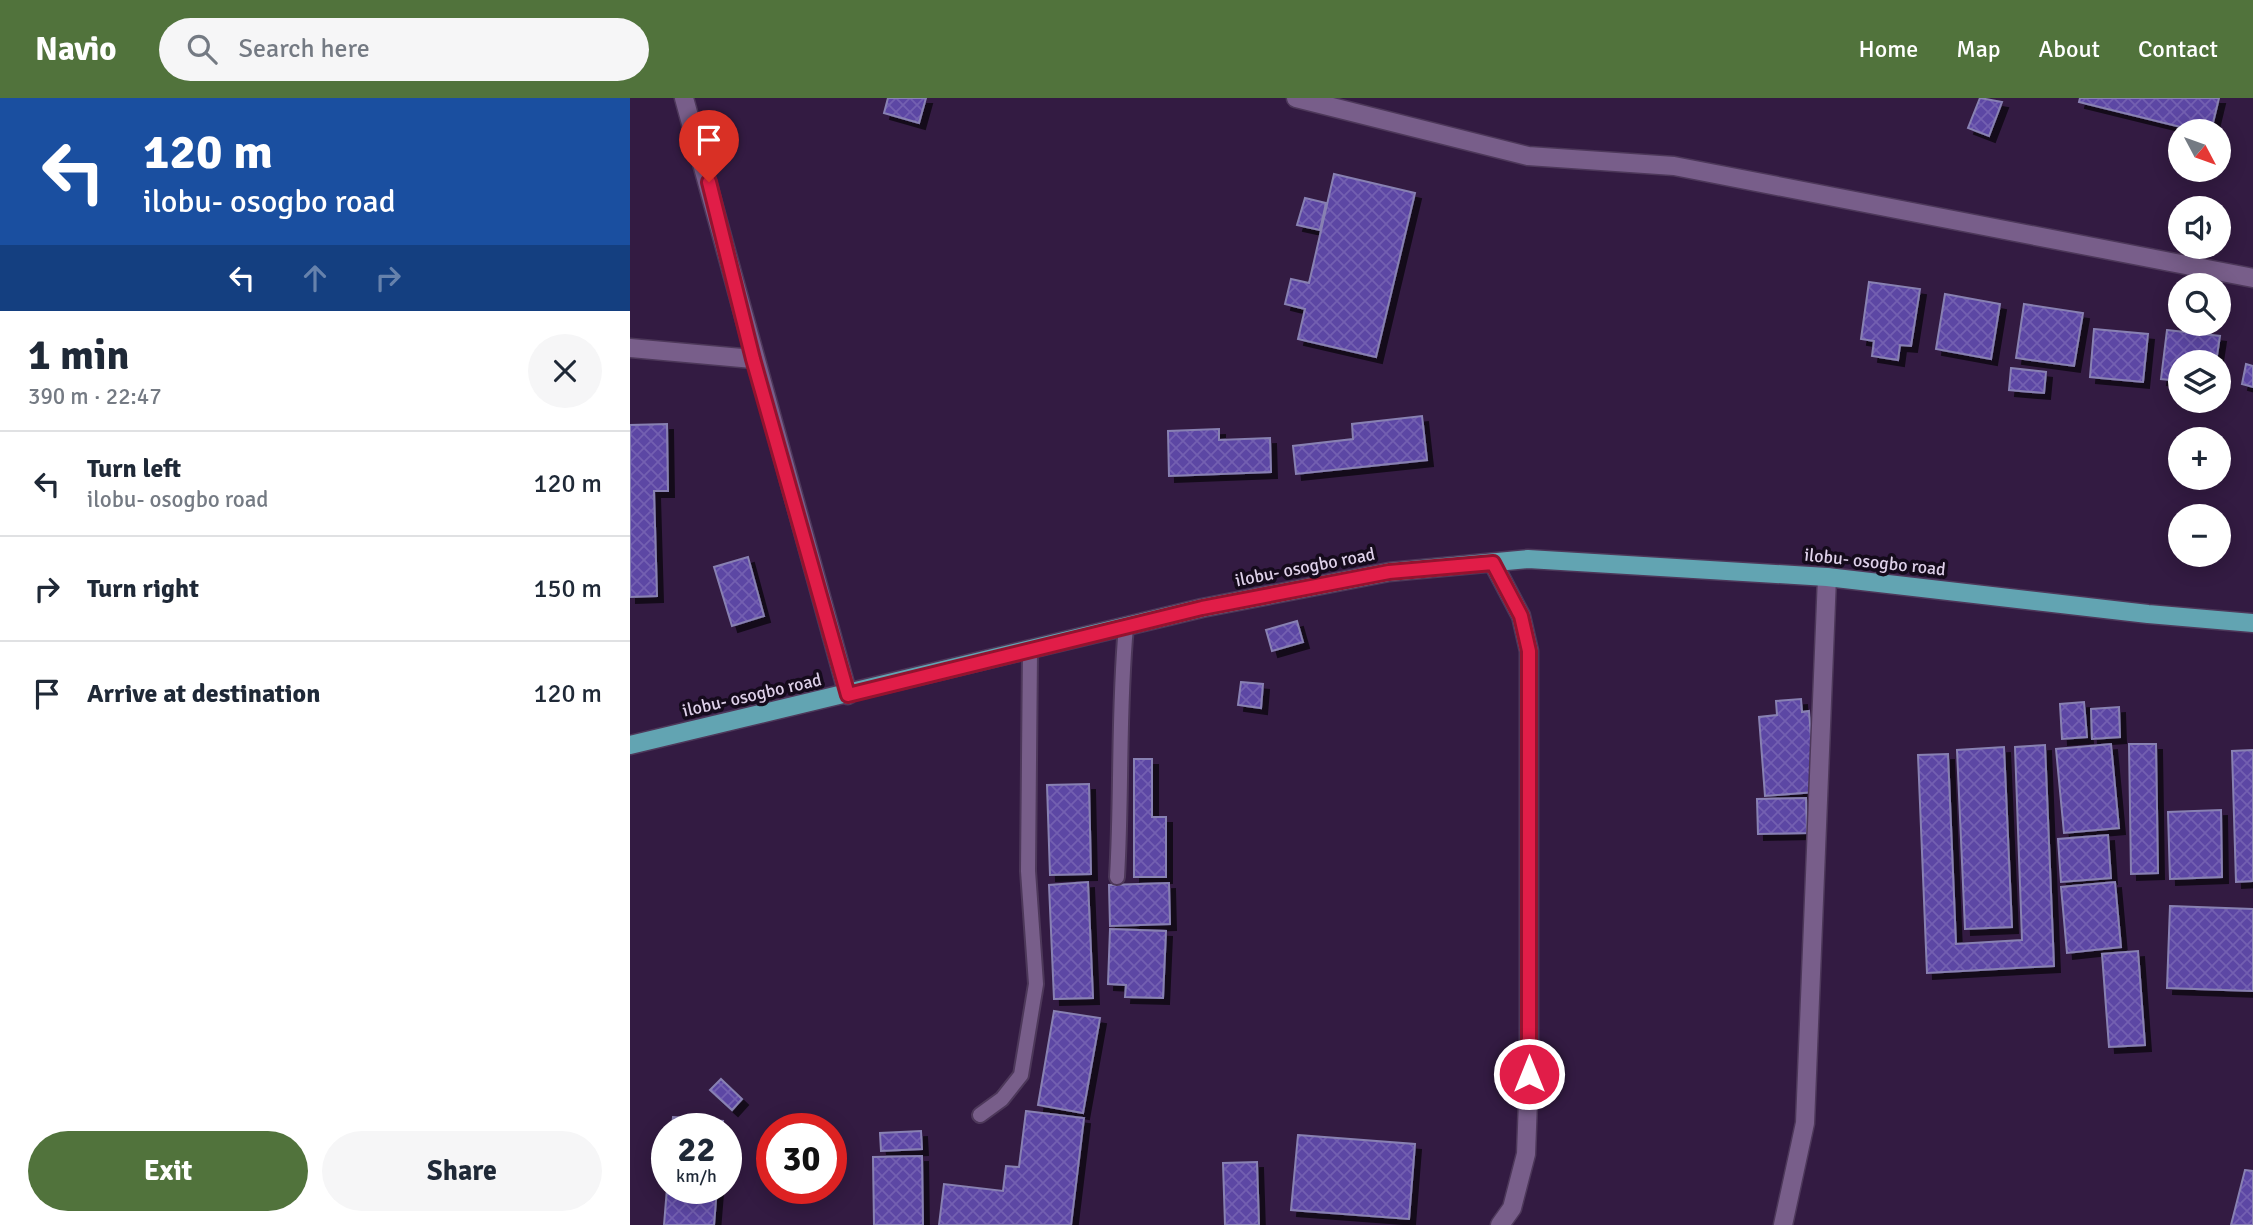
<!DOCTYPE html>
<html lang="en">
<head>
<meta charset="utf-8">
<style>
	:root { --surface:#fff; --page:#f6f6f7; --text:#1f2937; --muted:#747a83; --line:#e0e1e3; --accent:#51733c }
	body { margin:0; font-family:Signika,sans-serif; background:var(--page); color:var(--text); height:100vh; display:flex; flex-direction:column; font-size:26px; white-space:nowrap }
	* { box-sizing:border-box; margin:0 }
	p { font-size:23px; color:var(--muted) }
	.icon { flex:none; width:38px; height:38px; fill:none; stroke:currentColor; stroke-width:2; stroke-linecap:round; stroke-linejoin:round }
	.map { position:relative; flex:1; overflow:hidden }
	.drawer { display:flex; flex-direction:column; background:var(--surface); width:630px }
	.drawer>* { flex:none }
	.hud { background:#1a4fa0; color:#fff; overflow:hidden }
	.needle { width:46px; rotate:131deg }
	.tools { position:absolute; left:1538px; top:21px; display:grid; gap:14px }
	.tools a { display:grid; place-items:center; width:63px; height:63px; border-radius:50%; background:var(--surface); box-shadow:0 4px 18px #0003; font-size:35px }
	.speed { position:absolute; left:21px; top:1015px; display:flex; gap:14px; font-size:35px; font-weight:700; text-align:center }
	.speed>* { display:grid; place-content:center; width:91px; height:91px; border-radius:50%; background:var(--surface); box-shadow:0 4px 18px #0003; line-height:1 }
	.speed small { font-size:18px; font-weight:400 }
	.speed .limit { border:10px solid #d22; background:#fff; color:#111 }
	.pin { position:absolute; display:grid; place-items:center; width:60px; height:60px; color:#fff; margin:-72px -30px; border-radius:50% 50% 50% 0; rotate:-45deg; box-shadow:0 0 7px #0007 }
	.pin .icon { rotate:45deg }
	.me { position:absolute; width:77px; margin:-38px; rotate:0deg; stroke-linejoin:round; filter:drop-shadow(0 0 5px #0008) }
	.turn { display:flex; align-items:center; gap:24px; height:147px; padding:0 28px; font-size:32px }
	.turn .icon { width:91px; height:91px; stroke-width:2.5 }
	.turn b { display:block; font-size:49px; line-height:60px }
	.lanes { display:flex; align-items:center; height:66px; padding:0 28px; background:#0003; justify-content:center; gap:35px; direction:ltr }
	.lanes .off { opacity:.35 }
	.round { display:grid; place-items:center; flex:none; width:74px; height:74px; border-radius:37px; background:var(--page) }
	.overview { display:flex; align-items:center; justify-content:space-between; height:119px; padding:0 28px }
	h1 { font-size:42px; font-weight:800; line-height:52px }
	.primary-button { display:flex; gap:14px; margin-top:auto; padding:14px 28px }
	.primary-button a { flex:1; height:80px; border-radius:42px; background:var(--accent); color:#fff; font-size:28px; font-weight:800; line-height:80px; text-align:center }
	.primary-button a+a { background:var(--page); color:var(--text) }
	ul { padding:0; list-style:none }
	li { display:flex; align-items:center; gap:21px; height:105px; padding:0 28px; border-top:2px solid var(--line) }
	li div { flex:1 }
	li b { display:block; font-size:26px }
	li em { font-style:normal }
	header { display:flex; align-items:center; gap:42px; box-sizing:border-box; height:98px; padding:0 35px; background:var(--accent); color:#fff }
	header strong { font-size:33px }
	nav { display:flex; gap:38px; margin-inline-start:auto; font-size:24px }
	.search { width:490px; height:63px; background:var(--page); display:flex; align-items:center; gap:18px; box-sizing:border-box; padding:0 24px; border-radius:38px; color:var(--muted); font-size:26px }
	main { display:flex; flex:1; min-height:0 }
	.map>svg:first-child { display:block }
	.building { fill:url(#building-cross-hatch); stroke:#8881b2; stroke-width:2; filter:url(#shadow) }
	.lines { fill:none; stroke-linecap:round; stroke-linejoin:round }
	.lane-casing { stroke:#4d385a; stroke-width:18 }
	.street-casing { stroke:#4d385a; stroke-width:21 }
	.primary-casing { stroke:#4d385a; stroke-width:21 }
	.lane { stroke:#785e8a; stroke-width:14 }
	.street { stroke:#785e8a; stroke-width:18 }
	.primary { stroke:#62a4b2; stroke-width:18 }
	.route-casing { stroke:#92132f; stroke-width:18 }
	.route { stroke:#e11d48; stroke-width:12 }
	.labels { text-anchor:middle; stroke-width:7; stroke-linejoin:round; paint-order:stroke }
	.street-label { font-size:18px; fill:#ded0e9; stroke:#150b1c }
</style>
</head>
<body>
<header>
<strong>Navio</strong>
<div class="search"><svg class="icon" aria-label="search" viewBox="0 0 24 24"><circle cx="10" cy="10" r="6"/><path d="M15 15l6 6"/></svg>Search here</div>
<nav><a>Home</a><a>Map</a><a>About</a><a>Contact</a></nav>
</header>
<main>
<section class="drawer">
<div class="hud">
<div class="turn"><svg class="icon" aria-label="left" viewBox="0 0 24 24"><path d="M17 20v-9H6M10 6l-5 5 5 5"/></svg><div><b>120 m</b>ilobu- osogbo road</div></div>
<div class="lanes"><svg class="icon" aria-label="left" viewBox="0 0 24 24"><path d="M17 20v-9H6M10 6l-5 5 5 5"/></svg><svg class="icon off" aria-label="ahead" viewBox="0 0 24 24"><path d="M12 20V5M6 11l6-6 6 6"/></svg><svg class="icon off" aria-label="right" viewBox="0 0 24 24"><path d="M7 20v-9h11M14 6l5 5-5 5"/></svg></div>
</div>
<div class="overview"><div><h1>1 min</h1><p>390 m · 22:47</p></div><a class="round"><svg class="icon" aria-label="close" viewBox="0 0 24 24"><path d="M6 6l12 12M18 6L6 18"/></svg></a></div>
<ul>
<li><svg class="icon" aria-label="left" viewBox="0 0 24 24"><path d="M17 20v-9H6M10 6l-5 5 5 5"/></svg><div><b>Turn left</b><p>ilobu- osogbo road</p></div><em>120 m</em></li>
<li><svg class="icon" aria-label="right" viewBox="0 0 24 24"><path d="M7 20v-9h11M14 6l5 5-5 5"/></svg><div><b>Turn right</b></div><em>150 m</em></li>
<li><svg class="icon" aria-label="arrive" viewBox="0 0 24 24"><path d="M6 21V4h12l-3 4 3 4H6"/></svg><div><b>Arrive at destination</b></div><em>120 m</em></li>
</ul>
<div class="primary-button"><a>Exit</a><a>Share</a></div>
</section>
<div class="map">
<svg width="1623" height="1127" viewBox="0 0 1623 1127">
	<defs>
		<pattern id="building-cross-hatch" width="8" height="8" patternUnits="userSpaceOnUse" patternTransform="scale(1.75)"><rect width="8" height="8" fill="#5c46a4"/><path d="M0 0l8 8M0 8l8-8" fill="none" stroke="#7360b1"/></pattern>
		<filter id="shadow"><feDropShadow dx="6" dy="6" stdDeviation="0" flood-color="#0009"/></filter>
	</defs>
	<rect width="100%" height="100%" fill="#331b42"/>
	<g class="building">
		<polygon points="258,0 296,0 289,25 254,15"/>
		<polygon points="1350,0 1372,4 1359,38 1338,30"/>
		<polygon points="1450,0 1589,0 1581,33 1567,33 1449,4"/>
		<polygon points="704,76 785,95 746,259 668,241 675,211 655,206 661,181 679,185"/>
		<polygon points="675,100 696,105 690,132 667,127"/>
		<polygon points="1239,184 1290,191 1281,248 1270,247 1268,262 1242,258 1244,243 1231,241"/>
		<polygon points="1315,196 1370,206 1361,261 1306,251"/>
		<polygon points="1394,206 1453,215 1444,268 1386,260"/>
		<polygon points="1464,231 1518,236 1513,284 1460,279"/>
		<polygon points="1537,232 1590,238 1586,264 1550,264 1550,283 1531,281"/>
		<polygon points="1616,266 1623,268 1623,289 1612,286"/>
		<polygon points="1381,270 1416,274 1414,295 1379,292"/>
		<polygon points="792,318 797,362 666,376 663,348 723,341 722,326"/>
		<polygon points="37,326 38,393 24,393 27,498 0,499 0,327"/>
		<polygon points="589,331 589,342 640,340 641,374 539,378 538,333"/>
		<polygon points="118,459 134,518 102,528 84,469"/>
		<polygon points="667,523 673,544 642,553 636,532"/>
		<polygon points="611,584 633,586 631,610 608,607"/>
		<polygon points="1171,601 1172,614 1179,613 1185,694 1135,698 1129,619 1147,617 1146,603"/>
		<polygon points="1454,604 1457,639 1432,641 1430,606"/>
		<polygon points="1489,609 1490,639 1462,641 1461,611"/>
		<polygon points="1481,646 1489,730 1434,735 1426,651"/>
		<polygon points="1499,646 1526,646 1528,775 1501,776"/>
		<polygon points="1415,647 1424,868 1297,875 1288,657 1318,656 1326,846 1392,842 1385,649"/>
		<polygon points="1374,649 1382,829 1335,831 1327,652"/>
		<polygon points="1623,652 1623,783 1606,784 1602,653"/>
		<polygon points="504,661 522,661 522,719 536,719 536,779 504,779"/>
		<polygon points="459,686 461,776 420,777 417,687"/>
		<polygon points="1176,700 1177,735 1128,736 1127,701"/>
		<polygon points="1591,712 1592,779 1540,781 1538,714"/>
		<polygon points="1478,737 1481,780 1431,784 1428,741"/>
		<polygon points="458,784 463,900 424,901 419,787"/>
		<polygon points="1485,784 1491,849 1437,855 1431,789"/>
		<polygon points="539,785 540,826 480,828 479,787"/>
		<polygon points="1540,808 1623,811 1623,893 1537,890"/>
		<polygon points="480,831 536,833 533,900 495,899 496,887 478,886"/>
		<polygon points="1508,853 1515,947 1479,949 1472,856"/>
		<polygon points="424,913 470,920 453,1015 408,1007"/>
		<polygon points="91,981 112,1001 102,1012 80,992"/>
		<polygon points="396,1013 454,1020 441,1127 309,1127 314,1086 373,1093 376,1068 389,1069"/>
		<polygon points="43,1019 93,1023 92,1031 42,1031"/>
		<polygon points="291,1033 292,1051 251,1053 250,1035"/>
		<polygon points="668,1037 785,1046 779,1121 661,1112"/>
		<polygon points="292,1058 293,1127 244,1127 243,1059"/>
		<polygon points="627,1064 629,1127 595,1127 593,1065"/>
		<polygon points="1615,1072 1623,1073 1623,1127 1601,1127"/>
		<polygon points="37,1090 87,1090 84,1127 34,1127"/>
	</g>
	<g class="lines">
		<g class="lane-casing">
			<g id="lane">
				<path d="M487,779C492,696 488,612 496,529"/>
				<polyline points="350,1017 372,1001 391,977 406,886 398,773 400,552"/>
			</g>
		</g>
		<g class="street-casing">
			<g id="street">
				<polyline points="54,0 218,597"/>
				<polyline points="666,0 898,58 1044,68 1623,180"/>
				<polyline points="0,250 123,261"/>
				<polyline points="863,465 891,518 899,553 899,976 896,1056 882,1110 870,1127"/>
				<polyline points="1153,1127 1175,1025 1197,479"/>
			</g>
		</g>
		<g class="primary-casing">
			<polyline id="primary" points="0,647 572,510 759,474 898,461 1197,479 1518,516 1623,525"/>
		</g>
		<use href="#lane" class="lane"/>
		<use href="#street" class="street"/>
		<use href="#primary" class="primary"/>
	</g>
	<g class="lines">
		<g class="route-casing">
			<polyline id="route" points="79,84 123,261 218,597 572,510 759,474 863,465 891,518 899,553 899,976"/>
		</g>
		<use href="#route" class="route"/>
	</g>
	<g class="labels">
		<g class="street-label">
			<text transform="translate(1245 464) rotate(6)" y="6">ilobu- osogbo road</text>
			<text transform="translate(675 469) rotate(-11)" y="6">ilobu- osogbo road</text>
			<text transform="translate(122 597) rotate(-13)" y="6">ilobu- osogbo road</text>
		</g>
	</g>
</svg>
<div class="tools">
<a><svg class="needle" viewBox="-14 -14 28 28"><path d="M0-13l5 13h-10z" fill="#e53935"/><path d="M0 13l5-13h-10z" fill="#747a83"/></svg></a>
<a><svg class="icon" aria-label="sound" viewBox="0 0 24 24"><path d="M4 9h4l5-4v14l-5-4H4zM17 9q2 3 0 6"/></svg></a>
<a><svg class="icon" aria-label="search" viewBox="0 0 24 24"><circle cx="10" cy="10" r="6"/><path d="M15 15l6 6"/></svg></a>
<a><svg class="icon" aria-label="layers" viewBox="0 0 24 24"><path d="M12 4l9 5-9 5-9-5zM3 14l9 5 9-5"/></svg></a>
<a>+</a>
<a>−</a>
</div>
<div class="speed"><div>22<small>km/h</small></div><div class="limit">30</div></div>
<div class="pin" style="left:79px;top:84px;background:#d93025"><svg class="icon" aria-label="arrive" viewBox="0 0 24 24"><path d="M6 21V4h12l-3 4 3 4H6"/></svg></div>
<svg class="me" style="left:899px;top:976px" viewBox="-20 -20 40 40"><circle r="17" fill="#e11d48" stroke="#fff" stroke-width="3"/><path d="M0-11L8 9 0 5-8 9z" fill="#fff"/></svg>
</div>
</main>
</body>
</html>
